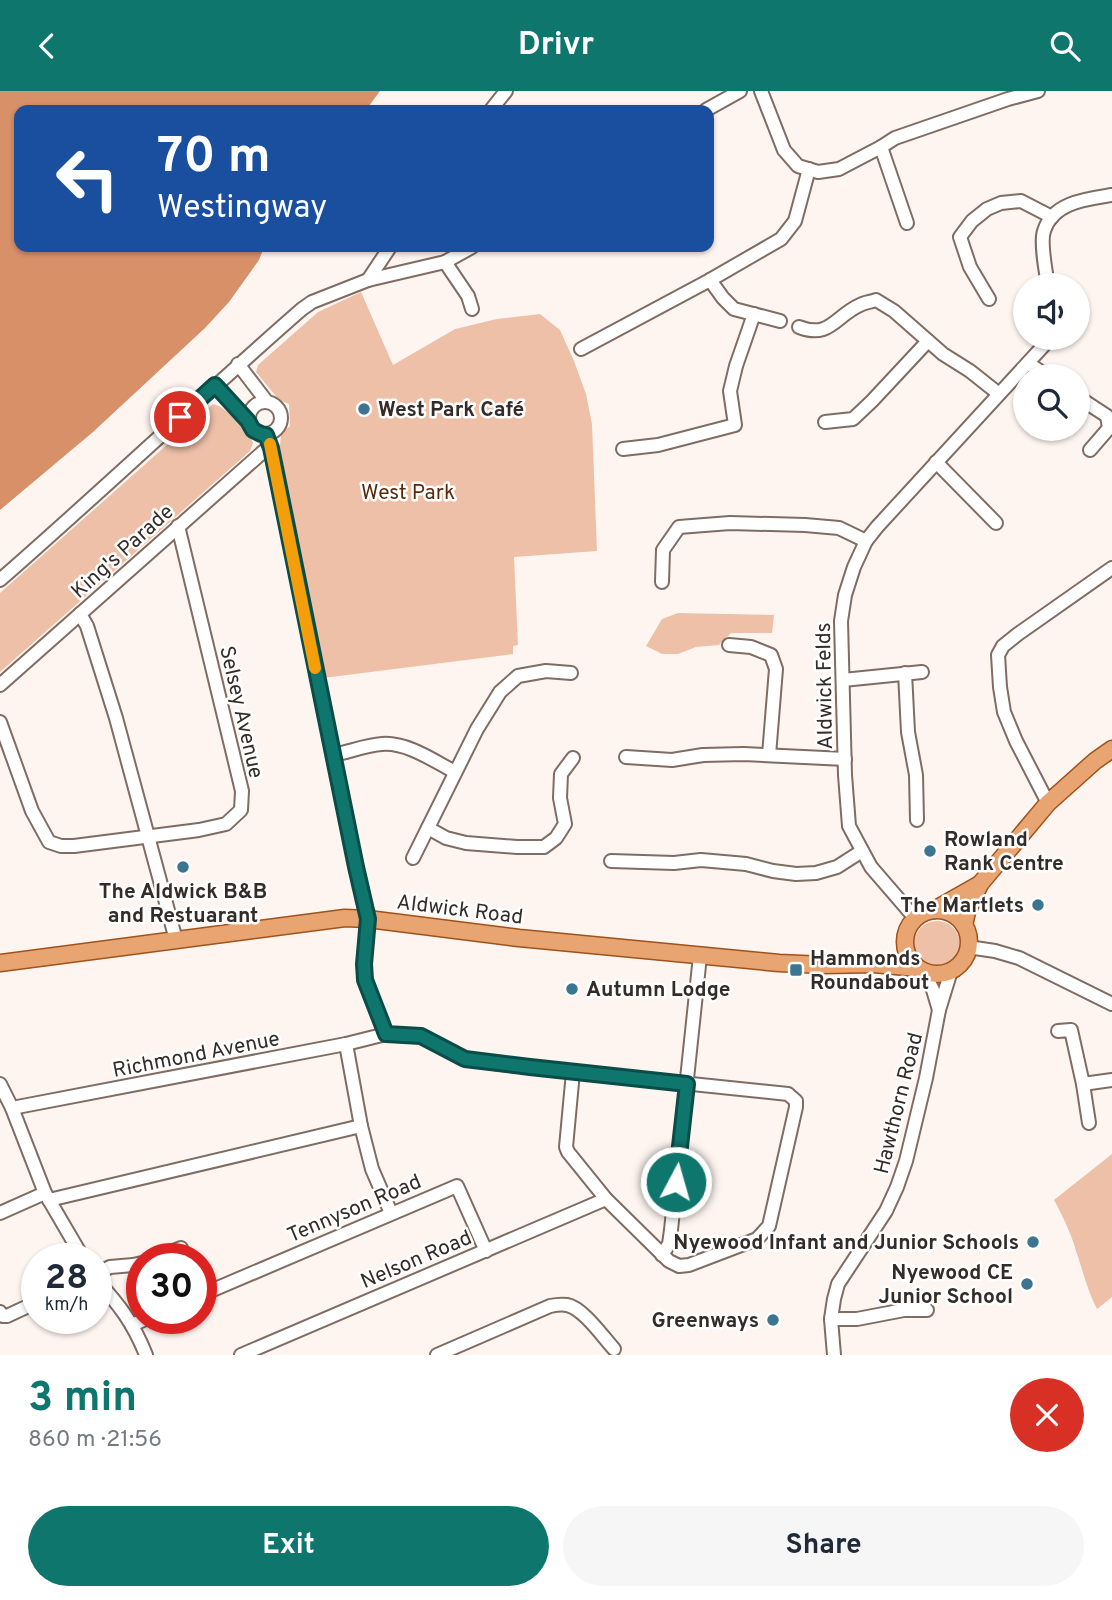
<!DOCTYPE html>
<html lang="en">
<head>
<meta charset="utf-8">
<style>
	:root { --surface:#fff; --page:#f6f6f7; --text:#1f2937; --muted:#747a83; --accent:#0f766e }
	body { margin:0; font-family:Overpass,sans-serif; background:var(--page); color:var(--text); height:100vh; display:flex; flex-direction:column; font-size:26px; white-space:nowrap }
	* { box-sizing:border-box; margin:0 }
	p { font-size:23px; color:var(--muted) }
	.icon { flex:none; width:38px; height:38px; fill:none; stroke:currentColor; stroke-width:2; stroke-linecap:round; stroke-linejoin:round }
	.map { position:relative; height:1264px; overflow:hidden }
	.side { display:flex; flex-direction:column; background:var(--surface); flex:1 }
	.side>* { flex:none }
	.hud { position:absolute; left:14px; top:14px; width:700px; height:147px; border-radius:14px; box-shadow:0 2px 5px #0004; background:#1a4fa0; color:#fff; overflow:hidden }
	.controls { position:absolute; left:1013px; top:182px; display:grid; gap:14px }
	.controls a { display:grid; place-items:center; width:77px; height:77px; border-radius:50%; background:var(--surface); box-shadow:0 2px 5px #0004; font-size:35px }
	.speed { position:absolute; left:21px; top:1152px; display:flex; gap:14px; font-size:35px; font-weight:700; text-align:center }
	.speed>* { display:grid; place-content:center; width:91px; height:91px; border-radius:50%; background:var(--surface); box-shadow:0 2px 5px #0004; line-height:1 }
	.speed small { font-size:18px; font-weight:400 }
	.speed .limit { border:10px solid #d22; background:#fff; color:#111 }
	.pin { position:absolute; display:grid; place-items:center; width:60px; height:60px; color:#fff; margin:-30px; border:4px solid #fff; border-radius:50%; box-shadow:0 2px 7px #0007 }
	.me { position:absolute; width:77px; margin:-38px; rotate:6deg; stroke-linejoin:round; filter:drop-shadow(0 0 5px #0008) }
	.turn { display:flex; align-items:center; gap:24px; height:147px; padding:0 28px; font-size:32px }
	.turn .icon { width:91px; height:91px; stroke-width:2.5 }
	.turn b { display:block; font-size:49px; line-height:60px }
	.round { display:grid; place-items:center; flex:none; width:74px; height:74px; border-radius:37px; background:var(--page) }
	.summary { display:flex; align-items:center; justify-content:space-between; height:119px; padding:0 28px }
	h1 { font-size:42px; font-weight:700; line-height:52px; color:var(--accent) }
	.cta { display:flex; gap:14px; margin-top:auto; padding:14px 28px }
	.cta a { flex:1; height:80px; border-radius:42px; background:var(--accent); color:#fff; font-size:28px; font-weight:700; line-height:80px; text-align:center }
	.cta a+a { background:var(--page); color:var(--text) }
	header { display:flex; justify-content:space-between; align-items:center; height:91px; padding:0 28px; background:var(--accent); color:#fff; font-size:32px; font-weight:700 }
	.map>svg:first-child { display:block }
	.green { fill:#eec0a8 }
	.water { fill:#d79068 }
	.lines { fill:none; stroke-linecap:round; stroke-linejoin:round }
	.minor-casing { stroke:#7f6c62; stroke-width:16 }
	.major-casing { stroke:#9f521a; stroke-width:19 }
	.minor { stroke:#fff; stroke-width:12 }
	.major { stroke:#e8a471; stroke-width:16 }
	.route-casing { stroke:#0a4d48; stroke-width:18 }
	.route { stroke:#0f766e; stroke-width:12 }
	.slow { stroke:#f59e0b; stroke-width:12 }
	.poi-dot { fill:#3c758f; stroke:#fff; stroke-width:2.5 }
	.labels { text-anchor:middle; stroke-width:5; stroke-linejoin:round; paint-order:stroke }
	.poi-label { font-size:21px; font-weight:bold; fill:#342c28; stroke:#fff; text-anchor:start }
	.park-label { font-size:21px; fill:#582a0c; stroke:#fff }
	.street-label { font-size:21px; fill:#342c28; stroke:#fff }
</style>
</head>
<body>
<header><svg class="icon" aria-label="back" viewBox="0 0 24 24"><path d="M15 5l-7 7 7 7"/></svg>Drivr<svg class="icon" aria-label="search" viewBox="0 0 24 24"><circle cx="10" cy="10" r="6"/><path d="M15 15l6 6"/></svg></header>
<div class="map">
<svg width="1112" height="1264" viewBox="0 0 1112 1264">
	<rect width="100%" height="100%" fill="#fef5f1"/>
	<g class="green">
		<polygon points="361,201 393,274 455,238 497,228 540,223 560,239 574,270 586,303 592,333 597,460 514,466 518,554 513,555 513,563 323,587 280,356 281,342 290,335 289,313 279,309 256,281 258,274 318,221"/>
		<path d="M213,313C226,315 248,340 253,352L250,360L0,581V502Z"/>
		<polygon points="678,522 774,524 772,542 731,542 719,554 696,556 678,563 662,563 646,555 662,528"/>
		<circle cx="937" cy="853" r="23"/>
		<path d="M1112,1063V1206L1097,1218C1087,1199 1083,1180 1076,1160C1071,1142 1063,1126 1054,1109Z"/>
	</g>
	<polygon class="water" points="0,0 380,0 366,19 19,19 19,156 264,156 259,169 229,211 205,237 93,341 0,419"/>
	<g class="lines">
		<g class="minor-casing">
			<g id="minor">
				<polyline points="761,0 784,59 798,75 818,81 839,78 881,56 895,47 1008,8 1038,0"/>
				<polyline points="491,19 506,0"/>
				<polyline points="706,19 740,0"/>
				<polyline points="881,56 907,132"/>
				<polyline points="445,171 468,205 472,218"/>
				<polyline points="368,189 390,156"/>
				<polyline points="710,189 723,207 734,218 780,230"/>
				<path d="M1048,194C1046,182 1040,151 1044,140C1053,111 1087,108 1112,104"/>
				<polyline points="989,208 970,176 960,146 972,130 987,118 1001,112 1021,110 1052,126"/>
				<path d="M799,236C830,248 835,225 860,214C865,211 871,211 876,209L894,220L943,263L970,280L999,303"/>
				<polyline points="581,258 710,189 781,148 795,130 809,78"/>
				<polyline points="1028,272 1047,285"/>
				<polyline points="238,273 267,311"/>
				<polyline points="215,294 249,330"/>
				<polyline points="1078,306 1107,325 1109,337 1090,359"/>
				<circle cx="265" cy="327" r="16"/>
				<polyline points="825,331 853,328 872,310 928,250"/>
				<polyline points="266,344 271,357 356,776 368,828 364,873 365,889 386,943"/>
				<polyline points="623,358 658,354 735,334 730,300 736,275 754,223"/>
				<polyline points="936,371 996,432"/>
				<path d="M0,489C102,400 200,307 302,218L312,211L368,189L445,171L472,156"/>
				<polyline points="662,491 663,459 679,436 730,432 805,434 839,437 866,450"/>
				<polyline points="80,523 87,535 116,627 176,849"/>
				<polyline points="729,554 751,556 771,564 776,578 769,664"/>
				<polyline points="905,582 908,641 916,684 917,729"/>
				<polyline points="843,589 922,581"/>
				<polyline points="0,594 264,360 271,357"/>
				<polyline points="0,631 32,720 49,751 61,755 74,755 199,739 226,733 241,719 242,700 178,435"/>
				<path d="M333,664C349,661 366,654 382,653C407,651 434,670 455,681"/>
				<polyline points="626,666 672,669 703,664 744,663 845,668"/>
				<polyline points="1048,712 1016,650 1004,621 1000,596 998,564 1003,555 1018,543 1112,477"/>
				<polyline points="428,737 446,747 466,752 517,756 544,756 556,747 565,733 560,707 561,683 573,667"/>
				<polyline points="413,767 477,638 500,601 518,585 546,580 571,582"/>
				<polyline points="611,770 674,772 701,769 746,773 773,780 796,783 816,782 837,776 862,760"/>
				<polyline points="915,827 871,776 849,735 845,684 841,530 845,504 854,476 866,450 877,436 1047,251 1049,247"/>
				<polyline points="968,856 995,860 1019,867 1112,913"/>
				<polyline points="924,881 933,899 939,919"/>
				<polyline points="1058,940 1071,939 1083,993 1089,1032"/>
				<polyline points="346,953 361,1035 372,1078 391,1122"/>
				<polyline points="0,993 12,1017 45,1102 83,1167"/>
				<polyline points="1083,993 1112,989"/>
				<polyline points="12,1017 346,953 386,943 421,945 465,968 509,974 788,1003 796,1010 796,1016 769,1135 757,1148 689,1174 679,1175 669,1170 606,1108 568,1061 566,1056 573,981"/>
				<polyline points="49,1109 361,1035"/>
				<polyline points="0,1122 45,1102"/>
				<polyline points="662,1164 669,1153 671,1139 700,865"/>
				<polyline points="156,1167 181,1157"/>
				<polyline points="96,1183 110,1176 133,1174 142,1172"/>
				<path d="M96,1188C119,1214 133,1231 146,1264"/>
				<polyline points="201,1204 457,1095 486,1160"/>
				<polyline points="0,1221 3,1225 7,1225 37,1211"/>
				<polyline points="831,1228 857,1228 904,1219 927,1219"/>
				<polyline points="132,1234 148,1227"/>
				<polyline points="241,1264 606,1108"/>
				<path d="M437,1264L550,1215C555,1214 561,1213 567,1214C583,1217 603,1246 614,1258"/>
				<polyline points="834,1264 831,1228 834,1208 838,1193 886,1120 897,1096 906,1070 926,987 939,919 951,880"/>
			</g>
		</g>
		<g class="major-casing">
			<g id="major">
				<polyline points="934,819 980,793"/>
				<circle cx="937" cy="851" r="32"/>
				<polyline points="964,834 967,821 980,793 1048,712 1095,670 1112,658"/>
				<polyline points="0,872 345,827 368,828 519,847 779,872 824,874 874,873 917,877"/>
			</g>
		</g>
		<use href="#minor" class="minor"/>
		<use href="#major" class="major"/>
	</g>
	<g class="lines">
		<g class="route-casing">
			<polyline id="route" points="180,326 215,294 248,330 253,339 261,343 266,344 271,357 356,776 368,828 364,873 365,889 386,943 421,945 465,968 530,976 687,993 676,1091"/>
		</g>
		<use href="#route" class="route"/>
		<polyline class="slow" points="270,353 315,577"/>
	</g>
	<g class="poi-dot">
		<circle cx="364" cy="318" r="7"/>
		<circle cx="930" cy="760" r="7"/>
		<circle cx="183" cy="776" r="7"/>
		<circle cx="1038" cy="814" r="7"/>
		<rect x="789" y="872" width="14" height="14" rx="3.5"/>
		<circle cx="572" cy="898" r="7"/>
		<circle cx="1033" cy="1151" r="7"/>
		<circle cx="1027" cy="1193" r="7"/>
		<circle cx="773" cy="1229" r="7"/>
	</g>
	<g class="labels">
		<g class="poi-label">
			<text x="378" y="325">West Park Café</text>
			<text x="944" y="755">Rowland<tspan x="944" dy="24">Rank Centre</tspan></text>
			<text x="183" y="807" text-anchor="middle">The Aldwick B&amp;B<tspan x="183" dy="24">and Restuarant</tspan></text>
			<text x="1024" y="821" text-anchor="end">The Martlets</text>
			<text x="810" y="874">Hammonds<tspan x="810" dy="24">Roundabout</tspan></text>
			<text x="586" y="905">Autumn Lodge</text>
			<text x="1019" y="1158" text-anchor="end">Nyewood Infant and Junior Schools</text>
			<text x="1013" y="1188" text-anchor="end">Nyewood CE<tspan x="1013" dy="24">Junior School</tspan></text>
			<text x="759" y="1236" text-anchor="end">Greenways</text>
		</g>
		<g class="park-label">
			<text x="408" y="408">West Park</text>
		</g>
		<g class="street-label">
			<text transform="translate(122 460) rotate(-42)" y="7">King's Parade</text>
			<text transform="translate(824 595) rotate(-91)" y="7">Aldwick Felds</text>
			<text transform="translate(242 621) rotate(77)" y="7">Selsey Avenue</text>
			<text transform="translate(460 818) rotate(7)" y="7">Aldwick Road</text>
			<text transform="translate(196 963) rotate(-11)" y="7">Richmond Avenue</text>
			<text transform="translate(898 1012) rotate(-76)" y="7">Hawthorn Road</text>
			<text transform="translate(354 1117) rotate(-23)" y="7">Tennyson Road</text>
			<text transform="translate(416 1168) rotate(-23)" y="7">Nelson Road</text>
		</g>
	</g>
</svg>
<div class="controls">
<a><svg class="icon" aria-label="sound" viewBox="0 0 24 24"><path d="M4 9h4l5-4v14l-5-4H4zM17 9q2 3 0 6"/></svg></a>
<a><svg class="icon" aria-label="search" viewBox="0 0 24 24"><circle cx="10" cy="10" r="6"/><path d="M15 15l6 6"/></svg></a>
</div>
<div class="speed"><div>28<small>km/h</small></div><div class="limit">30</div></div>
<div class="pin" style="left:180px;top:326px;background:#d93025"><svg class="icon" aria-label="arrive" viewBox="0 0 24 24"><path d="M6 21V4h12l-3 4 3 4H6"/></svg></div>
<svg class="me" style="left:676px;top:1091px" viewBox="-20 -20 40 40"><circle r="17" fill="#0f766e" stroke="#fff" stroke-width="3"/><path d="M0-11L8 9 0 5-8 9z" fill="#fff"/></svg>
<div class="hud">
<div class="turn"><svg class="icon" aria-label="left" viewBox="0 0 24 24"><path d="M17 20v-9H6M10 6l-5 5 5 5"/></svg><div><b>70 m</b>Westingway</div></div>
</div>
</div>
<section class="side">
<div class="summary"><div><h1>3 min</h1><p>860 m · 21:56</p></div><a class="round" style="background:#d93025;color:#fff"><svg class="icon" aria-label="close" viewBox="0 0 24 24"><path d="M6 6l12 12M18 6L6 18"/></svg></a></div>
<div class="cta"><a>Exit</a><a>Share</a></div>
</section>
</body>
</html>
